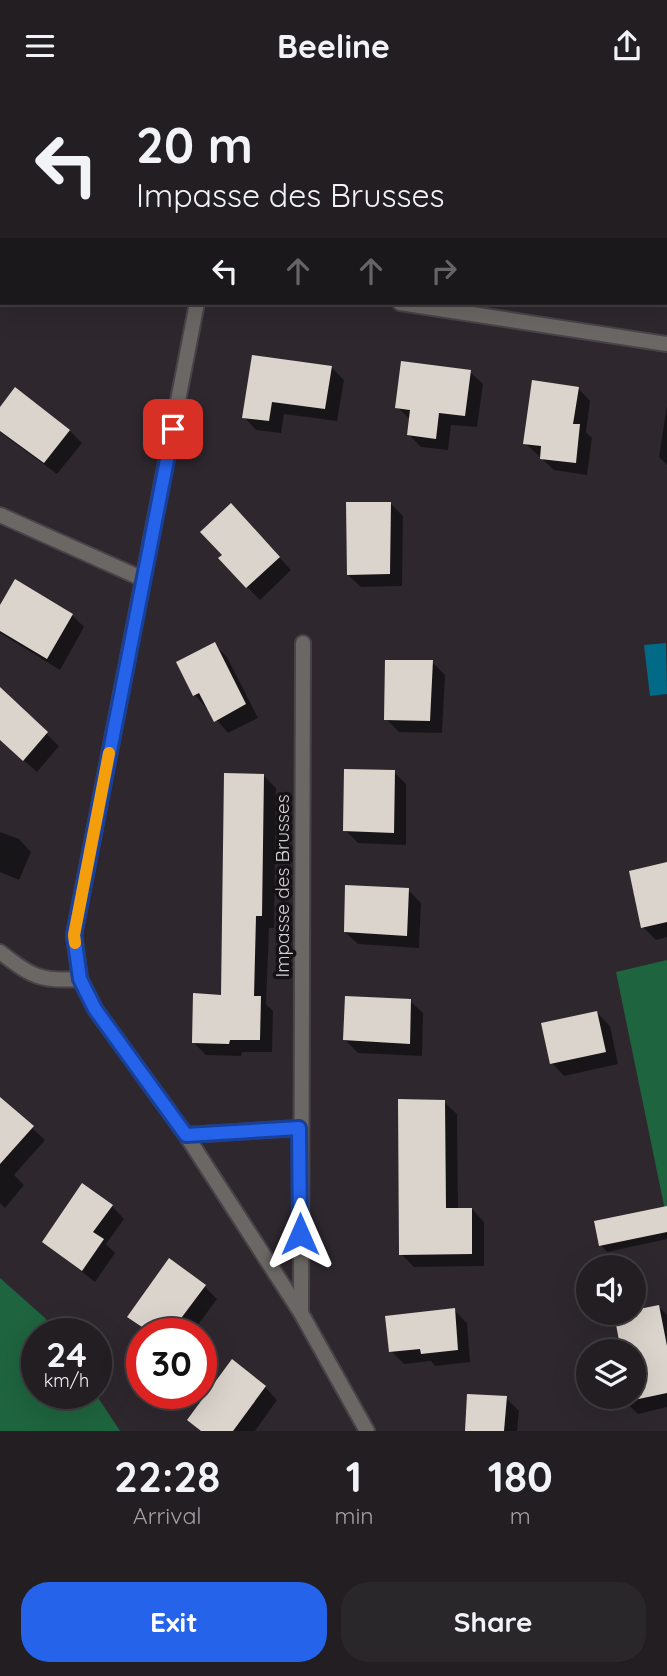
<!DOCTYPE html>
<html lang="en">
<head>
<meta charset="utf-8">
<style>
	:root { --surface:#221e22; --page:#2a272a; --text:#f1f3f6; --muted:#a2a2a5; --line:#3f3c40; --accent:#2563eb }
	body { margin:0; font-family:Quicksand,sans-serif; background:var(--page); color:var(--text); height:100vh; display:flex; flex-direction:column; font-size:26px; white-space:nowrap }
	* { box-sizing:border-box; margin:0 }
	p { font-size:23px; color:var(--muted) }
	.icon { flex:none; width:38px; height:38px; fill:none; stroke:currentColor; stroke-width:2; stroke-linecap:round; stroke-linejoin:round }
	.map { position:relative; height:1340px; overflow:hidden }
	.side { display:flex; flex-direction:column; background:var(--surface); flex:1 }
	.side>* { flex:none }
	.guide { position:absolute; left:0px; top:0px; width:668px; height:214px; box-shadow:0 7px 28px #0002,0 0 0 2px var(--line); background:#221e22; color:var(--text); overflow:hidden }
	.buttons { position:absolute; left:576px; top:1164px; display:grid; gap:14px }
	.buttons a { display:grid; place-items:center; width:70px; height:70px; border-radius:50%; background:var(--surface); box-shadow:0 7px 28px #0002,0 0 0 2px var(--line); font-size:35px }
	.speed { position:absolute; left:21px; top:1227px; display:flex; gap:14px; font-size:35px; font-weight:700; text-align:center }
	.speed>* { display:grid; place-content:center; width:91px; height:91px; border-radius:50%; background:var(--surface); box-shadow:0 7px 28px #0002,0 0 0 2px var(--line); line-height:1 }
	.speed small { font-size:18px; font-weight:400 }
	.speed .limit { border:10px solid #d22; background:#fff; color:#111 }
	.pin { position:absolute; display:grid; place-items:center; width:60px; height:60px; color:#fff; margin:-30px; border-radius:14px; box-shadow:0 4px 10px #0006 }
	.me { position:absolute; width:77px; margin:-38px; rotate:0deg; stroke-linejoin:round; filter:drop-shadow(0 0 5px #0008) }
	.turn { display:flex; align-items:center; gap:24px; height:147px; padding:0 21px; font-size:32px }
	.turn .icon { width:91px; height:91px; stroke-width:2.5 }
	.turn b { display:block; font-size:49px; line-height:60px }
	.lanes { display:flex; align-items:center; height:66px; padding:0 21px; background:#0003; justify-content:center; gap:35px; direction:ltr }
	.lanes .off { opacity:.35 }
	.eta { display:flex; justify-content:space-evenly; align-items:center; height:119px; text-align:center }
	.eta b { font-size:42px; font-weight:700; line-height:49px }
	.action { display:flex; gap:14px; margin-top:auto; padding:14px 21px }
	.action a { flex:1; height:80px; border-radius:28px; background:var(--accent); color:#fff; font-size:28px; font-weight:700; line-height:80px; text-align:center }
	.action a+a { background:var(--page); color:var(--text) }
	header { display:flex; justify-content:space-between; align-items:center; height:91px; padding:0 21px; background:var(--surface); font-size:32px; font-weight:700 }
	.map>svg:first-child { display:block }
	.forest { fill:#1e643e }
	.water { fill:#006a87 }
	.shadow { fill:#0007 }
	.building { fill:#dbd4cc }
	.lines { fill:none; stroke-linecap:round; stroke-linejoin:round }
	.street-casing { stroke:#494349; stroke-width:18 }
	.street { stroke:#6a6764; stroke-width:14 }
	.route-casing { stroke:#184099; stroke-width:18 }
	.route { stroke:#2563eb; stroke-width:12 }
	.slow { stroke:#f59e0b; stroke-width:12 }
	.labels { text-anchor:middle; stroke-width:7; stroke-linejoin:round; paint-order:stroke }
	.street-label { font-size:19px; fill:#d4d1d4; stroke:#151215 }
</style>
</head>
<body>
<header><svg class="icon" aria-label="menu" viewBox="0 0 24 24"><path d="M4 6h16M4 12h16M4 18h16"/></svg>Beeline<svg class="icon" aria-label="share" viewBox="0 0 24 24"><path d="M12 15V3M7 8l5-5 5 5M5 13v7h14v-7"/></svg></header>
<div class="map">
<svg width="667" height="1340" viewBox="0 0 667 1340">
	<rect width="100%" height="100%" fill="#2e282e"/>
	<g class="forest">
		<polygon points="667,869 667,1129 616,881"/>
		<polygon points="0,1187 45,1227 55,1242 37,1242 37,1302 95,1302 120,1340 0,1340"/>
	</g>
	<polygon class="water" points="666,552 667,603 650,605 644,554"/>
	<g class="shadow">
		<polygon points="354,0 439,0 439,2"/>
		<polygon points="524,0 608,0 524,2"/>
		<polygon points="2,138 2,179 0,176"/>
		<polygon points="331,276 344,289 337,330 284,323 281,342 256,339 244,326"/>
		<polygon points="470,281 483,293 477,336 451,334 448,359 421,356 409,344 411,329 397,316"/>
		<polygon points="578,297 590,310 586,341 592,347 587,384 554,379 525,352"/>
		<polygon points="667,314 667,374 659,366"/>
		<polygon points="0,319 69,339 82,352 57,383 0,341"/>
		<polygon points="390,412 403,425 402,495 361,496 348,484"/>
		<polygon points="243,427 291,479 260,509 220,468"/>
		<polygon points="0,518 72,524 84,536 60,579 0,542"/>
		<polygon points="214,553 227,566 258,627 228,642 195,604"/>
		<polygon points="432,571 445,584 442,642 399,641 386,628"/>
		<polygon points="0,598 59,655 37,681 0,648"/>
		<polygon points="394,681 406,693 406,754 358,752 345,739"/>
		<polygon points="263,684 276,697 274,837 269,837 266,913 273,920 272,961 242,961 241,965 206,964 193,951 222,905"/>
		<polygon points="0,741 19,748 31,761 19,789 0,781"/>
		<polygon points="667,773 667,846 656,849 643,836"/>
		<polygon points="408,799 421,812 419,857 358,853 345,841"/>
		<polygon points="410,910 423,922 422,965 358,962 345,949"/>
		<polygon points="597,922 610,935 618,973 564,985 552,972"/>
		<polygon points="0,1008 45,1049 14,1084 24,1094 5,1117 0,1112"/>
		<polygon points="444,1011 457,1023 458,1118 472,1118 484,1131 484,1175 414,1176 401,1163"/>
		<polygon points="112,1115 124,1128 106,1153 115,1162 95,1191 44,1151"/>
		<polygon points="667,1117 667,1148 607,1161 601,1154"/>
		<polygon points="204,1195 217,1208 192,1242 148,1242 130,1226"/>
		<polygon points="658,1215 667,1224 667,1316 638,1323 625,1310 624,1306 634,1306 634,1260 622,1260 616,1224"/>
		<polygon points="454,1219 467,1232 470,1271 435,1275 431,1270 404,1273 391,1260"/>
		<polygon points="265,1296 277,1309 255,1340 200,1340 189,1329"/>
		<polygon points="506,1307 519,1320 517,1340 466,1340"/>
	</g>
	<g class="building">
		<polygon points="252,264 332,275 325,318 272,311 269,330 242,327"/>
		<polygon points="401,270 471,279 465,325 439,322 436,348 407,344 410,319 395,317"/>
		<polygon points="532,289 579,296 573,333 580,333 576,372 540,368 541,355 523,353"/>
		<polygon points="15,296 70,339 44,372 0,340 0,316"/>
		<polygon points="346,411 391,411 390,483 347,484"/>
		<polygon points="231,412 280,466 246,497 218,467 222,464 200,441"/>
		<polygon points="15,488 73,523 47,568 0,540 0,514"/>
		<polygon points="215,551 246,613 214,631 199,602 193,605 176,571"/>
		<polygon points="385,569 433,569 430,630 384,629"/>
		<polygon points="0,596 48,641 23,670 0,649"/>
		<polygon points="344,678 395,679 394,742 343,740"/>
		<polygon points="224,682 264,683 262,825 256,825 254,905 261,905 260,949 230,949 229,953 192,952 193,902 221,904"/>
		<polygon points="667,771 667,831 641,837 629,780"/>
		<polygon points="345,794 409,797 407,845 344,841"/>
		<polygon points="345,905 411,908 410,953 343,949"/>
		<polygon points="597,920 606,961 550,973 541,932"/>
		<polygon points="0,1006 34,1035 0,1073"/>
		<polygon points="398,1008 445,1009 446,1117 472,1117 472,1163 399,1164"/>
		<polygon points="82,1092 113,1114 93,1141 104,1148 82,1180 42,1151"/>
		<polygon points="667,1115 667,1141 599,1155 594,1130"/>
		<polygon points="169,1167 206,1194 170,1242 151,1242 127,1226"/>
		<polygon points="659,1214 667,1255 667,1302 629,1310 628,1306 634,1306 634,1260 621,1260 614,1223 634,1222 634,1219"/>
		<polygon points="455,1217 458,1259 421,1263 420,1258 389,1261 385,1225"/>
		<polygon points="232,1268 266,1295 233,1340 201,1340 187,1329"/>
		<polygon points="467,1303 507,1305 504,1340 465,1340"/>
	</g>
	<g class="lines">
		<g class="street-casing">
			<g id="street">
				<polyline points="234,2 234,0"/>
				<polyline points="0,7 2,9"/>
				<polyline points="197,212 74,844 80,888 95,918 186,1044 301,1222 367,1340"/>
				<polyline points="400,212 667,253"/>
				<polyline points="0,424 143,488"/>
				<path d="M0,861C31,885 40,891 80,888"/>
				<polyline points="186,1044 299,1037"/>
				<polyline points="301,1220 303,552"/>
			</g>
		</g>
		<use href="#street" class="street"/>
	</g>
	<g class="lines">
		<g class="route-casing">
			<polyline id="route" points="173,338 74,844 80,888 95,918 186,1044 299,1037 300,1143"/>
		</g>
		<use href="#route" class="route"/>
		<polyline class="slow" points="75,852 74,844 109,662"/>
	</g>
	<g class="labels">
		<g class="street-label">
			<text transform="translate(282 795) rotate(-90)" y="7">Impasse des Brusses</text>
		</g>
	</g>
</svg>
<div class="buttons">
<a><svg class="icon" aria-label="sound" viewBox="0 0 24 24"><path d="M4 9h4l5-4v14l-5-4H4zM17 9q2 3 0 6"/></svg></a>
<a><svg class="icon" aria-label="layers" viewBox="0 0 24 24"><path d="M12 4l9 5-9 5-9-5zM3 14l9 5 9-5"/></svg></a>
</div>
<div class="speed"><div>24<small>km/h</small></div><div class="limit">30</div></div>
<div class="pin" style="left:173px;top:338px;background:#d93025"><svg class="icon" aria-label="arrive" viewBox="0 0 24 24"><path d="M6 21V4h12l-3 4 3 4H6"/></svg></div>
<svg class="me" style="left:300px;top:1143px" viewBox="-20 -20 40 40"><path d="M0-17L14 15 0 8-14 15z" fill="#2563eb" stroke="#fff" stroke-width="4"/></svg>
<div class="guide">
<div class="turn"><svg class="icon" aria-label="left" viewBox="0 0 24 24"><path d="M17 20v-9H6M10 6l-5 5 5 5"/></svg><div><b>20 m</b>Impasse des Brusses</div></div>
<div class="lanes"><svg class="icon" aria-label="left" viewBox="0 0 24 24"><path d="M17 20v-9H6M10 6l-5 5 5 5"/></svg><svg class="icon off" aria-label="ahead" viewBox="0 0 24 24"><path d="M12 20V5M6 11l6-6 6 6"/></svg><svg class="icon off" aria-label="ahead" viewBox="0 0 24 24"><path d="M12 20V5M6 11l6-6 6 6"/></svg><svg class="icon off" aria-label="right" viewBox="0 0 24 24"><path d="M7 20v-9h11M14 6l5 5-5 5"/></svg></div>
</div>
</div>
<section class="side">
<div class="eta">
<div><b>22:28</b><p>Arrival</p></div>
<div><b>1</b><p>min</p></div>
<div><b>180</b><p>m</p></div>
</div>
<div class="action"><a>Exit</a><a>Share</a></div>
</section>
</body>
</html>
